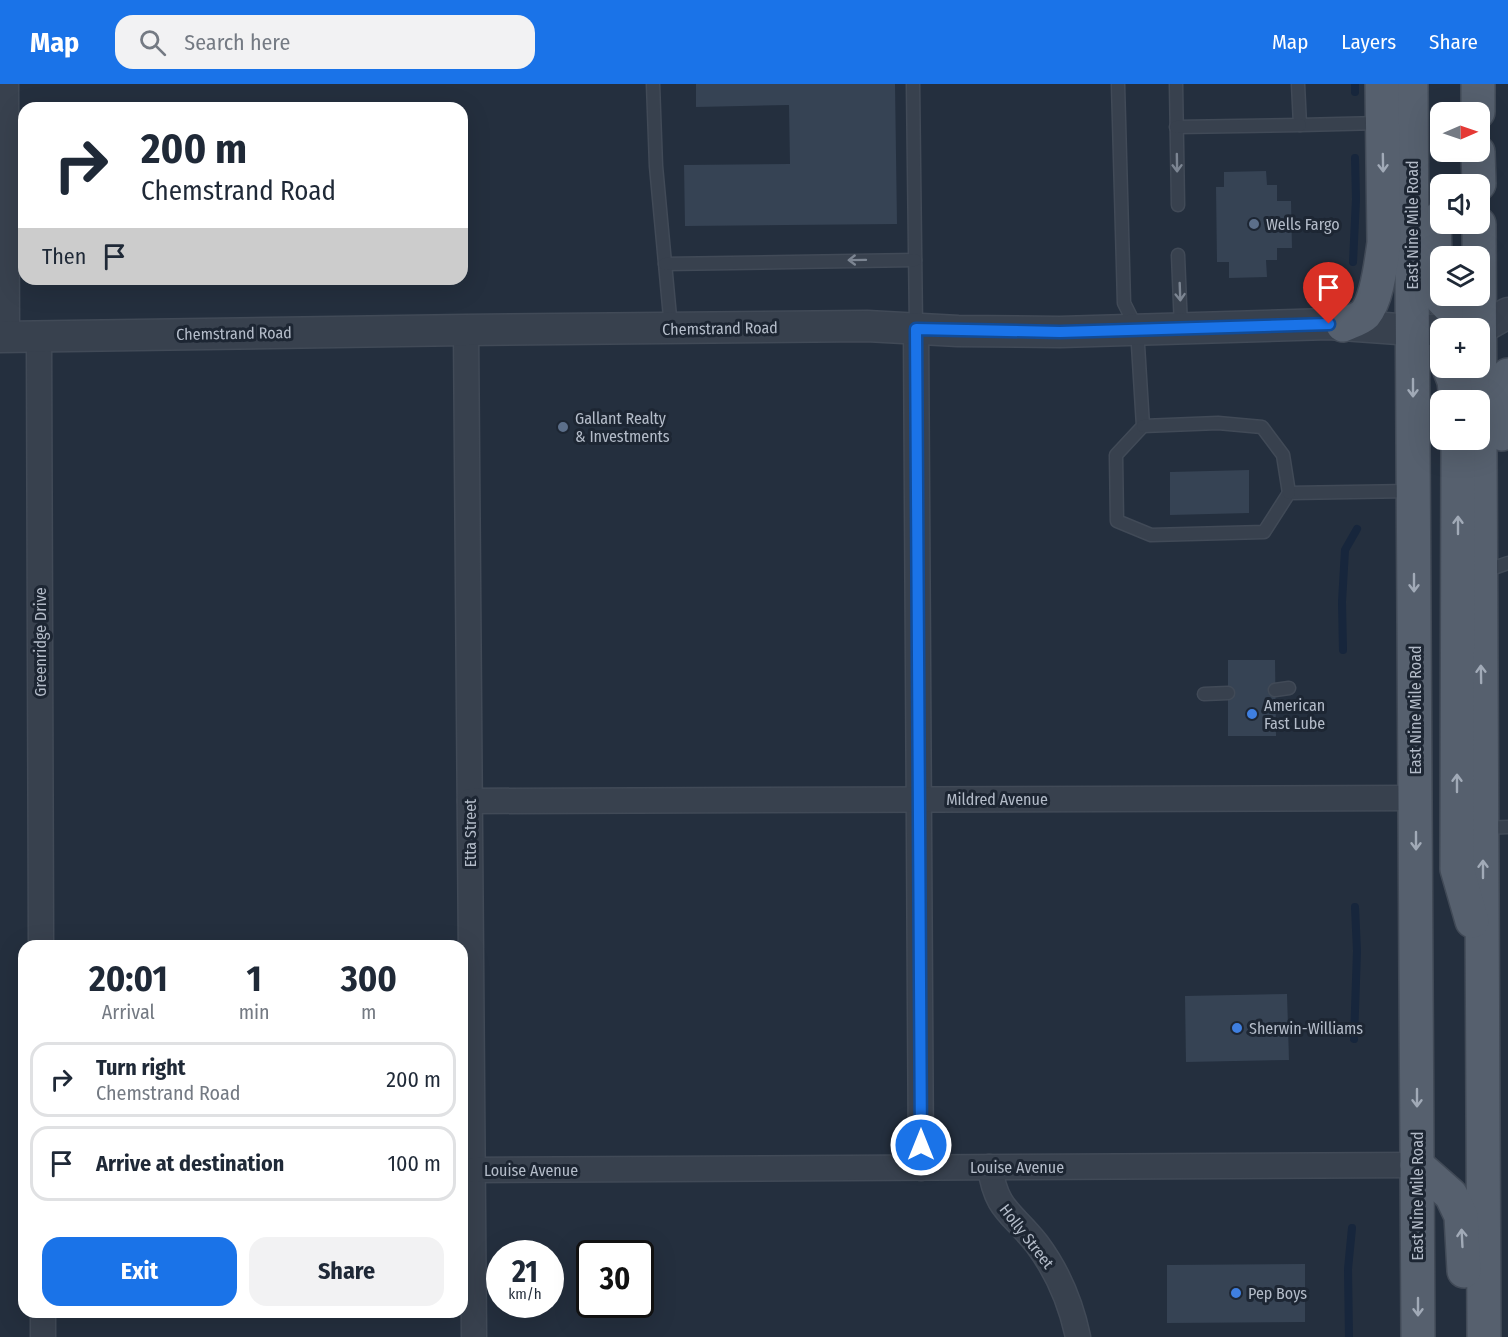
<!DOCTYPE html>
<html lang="en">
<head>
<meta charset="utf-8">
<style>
	:root { --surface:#fff; --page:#f2f2f3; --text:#1f2937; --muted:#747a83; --line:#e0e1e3; --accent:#1a73e8 }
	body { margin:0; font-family:"Fira Sans Condensed",sans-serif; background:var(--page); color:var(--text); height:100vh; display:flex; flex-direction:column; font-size:22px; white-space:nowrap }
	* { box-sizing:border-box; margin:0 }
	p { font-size:20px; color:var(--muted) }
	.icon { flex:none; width:33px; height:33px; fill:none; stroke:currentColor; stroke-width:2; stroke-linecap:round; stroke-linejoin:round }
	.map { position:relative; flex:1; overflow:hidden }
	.side { position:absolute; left:18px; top:856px; width:450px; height:378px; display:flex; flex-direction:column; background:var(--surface); border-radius:18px; box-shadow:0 6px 24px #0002 }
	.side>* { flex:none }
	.hud { position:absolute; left:18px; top:18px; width:450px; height:183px; border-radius:18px; box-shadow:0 6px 24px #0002; background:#fff; color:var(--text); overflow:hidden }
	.needle { width:39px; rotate:88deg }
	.controls { position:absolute; left:1430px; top:18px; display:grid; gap:12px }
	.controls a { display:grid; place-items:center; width:60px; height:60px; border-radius:12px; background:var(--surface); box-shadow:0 6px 24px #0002; font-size:30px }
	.speed { position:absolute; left:486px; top:1156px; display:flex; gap:12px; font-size:30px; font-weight:700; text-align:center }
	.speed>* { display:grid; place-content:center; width:78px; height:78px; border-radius:50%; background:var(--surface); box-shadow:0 6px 24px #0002; line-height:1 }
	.speed small { font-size:15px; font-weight:400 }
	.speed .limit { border:3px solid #111; border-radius:9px; background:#fff; color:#111 }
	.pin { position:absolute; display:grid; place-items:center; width:51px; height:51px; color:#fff; margin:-62px -26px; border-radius:50% 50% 50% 0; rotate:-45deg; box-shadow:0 0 6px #0007 }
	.pin .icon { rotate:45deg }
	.me { position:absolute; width:66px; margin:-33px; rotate:0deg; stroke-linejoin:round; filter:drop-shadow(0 0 4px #0008) }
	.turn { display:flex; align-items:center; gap:21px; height:126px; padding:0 24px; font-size:27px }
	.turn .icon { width:78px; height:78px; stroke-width:2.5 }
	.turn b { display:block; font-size:42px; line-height:51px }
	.then { display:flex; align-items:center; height:57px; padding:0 24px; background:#0003; gap:12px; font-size:22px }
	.eta { display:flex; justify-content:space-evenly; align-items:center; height:102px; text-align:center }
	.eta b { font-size:36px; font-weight:700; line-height:42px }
	.primary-button { display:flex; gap:12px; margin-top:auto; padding:12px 24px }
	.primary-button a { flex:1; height:69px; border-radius:18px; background:var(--accent); color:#fff; font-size:24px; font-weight:700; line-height:69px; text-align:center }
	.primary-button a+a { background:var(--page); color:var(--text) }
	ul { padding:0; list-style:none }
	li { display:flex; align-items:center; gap:18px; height:75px; margin:0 12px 9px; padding:0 12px; border:3px solid var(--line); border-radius:18px }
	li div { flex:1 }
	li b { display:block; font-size:22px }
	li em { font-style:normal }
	header { display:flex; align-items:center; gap:36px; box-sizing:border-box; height:84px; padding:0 30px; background:var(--accent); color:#fff }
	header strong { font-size:28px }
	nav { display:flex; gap:33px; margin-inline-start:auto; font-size:21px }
	.search { width:420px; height:54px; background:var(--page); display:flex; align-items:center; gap:15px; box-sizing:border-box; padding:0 21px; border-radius:18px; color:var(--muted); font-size:22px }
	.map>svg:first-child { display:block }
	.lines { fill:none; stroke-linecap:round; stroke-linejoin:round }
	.stream { stroke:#17263c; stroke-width:8 }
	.building { fill:#364354 }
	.service-casing { stroke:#414a57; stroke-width:15 }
	.minor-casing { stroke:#414a57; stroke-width:27 }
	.tertiary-casing { stroke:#414a57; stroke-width:33 }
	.primary-casing { stroke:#414a57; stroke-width:36 }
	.service { stroke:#38414e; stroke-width:12 }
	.minor { stroke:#38414e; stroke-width:24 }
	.tertiary { stroke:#38414e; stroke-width:30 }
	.primary { stroke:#56606e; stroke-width:33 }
	.oneway { stroke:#7c8592 }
	.oneway2 { stroke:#a1aab7 }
	.route-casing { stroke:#114b97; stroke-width:15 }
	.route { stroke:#1a73e8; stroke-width:10 }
	.service-dot { fill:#5c6f8a; stroke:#1d2633; stroke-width:2 }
	.shop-dot { fill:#3f7fe0; stroke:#1d2633; stroke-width:2 }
	.labels { text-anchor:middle; stroke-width:6; stroke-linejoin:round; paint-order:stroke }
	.poi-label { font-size:16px; fill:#b4bcc9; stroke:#1d2633; text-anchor:start }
	.street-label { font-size:16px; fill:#b4bcc9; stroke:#1d2633 }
</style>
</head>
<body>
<header>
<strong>Map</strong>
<div class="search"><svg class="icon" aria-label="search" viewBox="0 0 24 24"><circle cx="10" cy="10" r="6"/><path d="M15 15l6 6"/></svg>Search here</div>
<nav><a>Map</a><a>Layers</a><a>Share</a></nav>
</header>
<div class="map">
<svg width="1508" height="1253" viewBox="0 0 1508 1253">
	<rect width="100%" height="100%" fill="#242f3e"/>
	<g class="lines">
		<g class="stream">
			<polyline points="1355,0 1355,8"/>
			<polyline points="1353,178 1356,115 1355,74"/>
			<polyline points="1343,566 1342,518 1345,466 1357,445"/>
			<polyline points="1354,955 1357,867 1355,823"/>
			<polyline points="1349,1253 1348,1185 1352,1144"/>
		</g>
	</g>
	<g class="building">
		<polygon points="696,0 895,0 897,140 685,142 684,81 790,80 789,21 696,23"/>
		<polygon points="1266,87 1267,101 1277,101 1277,117 1291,117 1292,164 1277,164 1277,176 1266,176 1267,193 1229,194 1229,178 1217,178 1216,103 1224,103 1224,88"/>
		<polygon points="1249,386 1249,429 1170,431 1170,388"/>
		<polygon points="1228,576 1275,576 1276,652 1228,652"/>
		<polygon points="1287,910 1289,976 1186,978 1185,912"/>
		<polygon points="1305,1180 1305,1238 1167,1239 1167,1181"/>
	</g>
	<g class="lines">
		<g class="service-casing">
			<g id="service">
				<polyline points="653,0 656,82 671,244"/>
				<polyline points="913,0 916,245"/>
				<polyline points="1118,0 1124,219 1137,245 1143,342 1116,371 1117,437 1151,451 1264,448 1289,409 1412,407"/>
				<polyline points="1176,0 1178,121"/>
				<polyline points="1298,0 1300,41 1381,39"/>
				<polyline points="1176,43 1300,41"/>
				<polyline points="1178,171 1181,244"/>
				<polyline points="665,180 915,176"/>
				<polyline points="1143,342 1218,339 1262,343 1283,371 1289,409"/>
				<polyline points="1485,487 1508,479"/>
				<polyline points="1275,606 1289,604"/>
				<polyline points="1204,610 1228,609"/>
				<polyline points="1484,744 1508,743"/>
			</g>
		</g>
		<g class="minor-casing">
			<g id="minor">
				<polyline points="6,0 7,253"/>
				<polyline points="916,245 921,1084"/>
				<polyline points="466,246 474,1253"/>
				<polyline points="39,253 41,862"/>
				<polyline points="470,717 1415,714"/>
				<path d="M990,1083C996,1127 1013,1129 1037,1160C1058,1188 1071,1220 1078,1253"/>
				<polyline points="473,1086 1417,1081"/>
				<polyline points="43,1228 43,1253"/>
			</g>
		</g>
		<g class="tertiary-casing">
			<g id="tertiary">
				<polyline points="1480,245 1508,229"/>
				<polyline points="0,253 466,246 867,242 958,247 1060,248 1329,240 1412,246 1440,246"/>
			</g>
		</g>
		<g class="primary-casing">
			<g id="primary">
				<polyline points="1411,0 1418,1253"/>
				<polyline points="1478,0 1478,28"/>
				<polyline points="1478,68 1479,100"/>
				<polyline points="1434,137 1435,170 1440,213 1458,232 1478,244"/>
				<path d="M1479,140C1482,511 1483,882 1484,1253"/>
				<path d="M1343,241C1349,238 1360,235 1365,230C1378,214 1381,178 1384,159L1382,0"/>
				<polyline points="1449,284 1454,297 1456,316"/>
				<polyline points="1502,350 1505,296 1508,291"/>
				<polyline points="1458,356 1457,785 1472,837"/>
				<polyline points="1417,1081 1451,1111 1461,1132 1464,1187"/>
			</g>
		</g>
		<use href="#service" class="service"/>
		<use href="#minor" class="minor"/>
		<use href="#tertiary" class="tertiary"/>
		<use href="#primary" class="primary"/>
	</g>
	<defs><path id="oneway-shaft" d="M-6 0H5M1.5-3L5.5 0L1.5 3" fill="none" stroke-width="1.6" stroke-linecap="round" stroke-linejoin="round" transform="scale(1.5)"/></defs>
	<g class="oneway">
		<use href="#oneway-shaft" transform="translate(1177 79) rotate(89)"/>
		<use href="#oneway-shaft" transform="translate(857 176) rotate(179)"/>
		<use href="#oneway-shaft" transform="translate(1180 208) rotate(88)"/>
	</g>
	<g class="oneway2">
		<use href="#oneway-shaft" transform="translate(1383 79) rotate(89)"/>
		<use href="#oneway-shaft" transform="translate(1413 304) rotate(90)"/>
		<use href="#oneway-shaft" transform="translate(1458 441) rotate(-90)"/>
		<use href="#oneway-shaft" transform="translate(1414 499) rotate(90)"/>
		<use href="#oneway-shaft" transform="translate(1481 590) rotate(-91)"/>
		<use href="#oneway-shaft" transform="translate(1457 699) rotate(-90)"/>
		<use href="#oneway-shaft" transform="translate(1416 757) rotate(90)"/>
		<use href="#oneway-shaft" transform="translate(1483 785) rotate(-90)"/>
		<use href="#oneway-shaft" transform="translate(1417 1014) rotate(90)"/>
		<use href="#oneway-shaft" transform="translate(1462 1154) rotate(-93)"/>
		<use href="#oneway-shaft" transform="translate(1418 1223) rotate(90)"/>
	</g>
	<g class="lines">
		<g class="route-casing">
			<polyline id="route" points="921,1061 916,245 1060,248 1329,240"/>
		</g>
		<use href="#route" class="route"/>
	</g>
	<g class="service-dot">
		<circle cx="1254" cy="140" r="6"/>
		<circle cx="563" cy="343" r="6"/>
	</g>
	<g class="shop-dot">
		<circle cx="1252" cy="630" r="6"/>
		<circle cx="1237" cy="944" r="6"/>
		<circle cx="1236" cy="1209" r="6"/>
	</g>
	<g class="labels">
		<g class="poi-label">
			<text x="1266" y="146">Wells Fargo</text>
			<text x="575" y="340">Gallant Realty<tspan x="575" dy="18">&amp; Investments</tspan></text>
			<text x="1264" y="627">American<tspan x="1264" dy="18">Fast Lube</tspan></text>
			<text x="1249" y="950">Sherwin-Williams</text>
			<text x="1248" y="1215">Pep Boys</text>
		</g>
		<g class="street-label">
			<text transform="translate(1412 141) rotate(-90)" y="6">East Nine Mile Road</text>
			<text transform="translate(720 244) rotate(-1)" y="6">Chemstrand Road</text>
			<text transform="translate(234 249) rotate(-1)" y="6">Chemstrand Road</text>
			<text transform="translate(40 558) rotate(-90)" y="6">Greenridge Drive</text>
			<text transform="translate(1415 626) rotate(-90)" y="6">East Nine Mile Road</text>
			<text x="997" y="721">Mildred Avenue</text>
			<text transform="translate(470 749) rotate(-90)" y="6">Etta Street</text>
			<text x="1017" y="1089">Louise Avenue</text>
			<text x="531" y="1092">Louise Avenue</text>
			<text transform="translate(1417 1112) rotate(-90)" y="6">East Nine Mile Road</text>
			<text transform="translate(1027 1152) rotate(52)" y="6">Holly Street</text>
		</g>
	</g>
</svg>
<div class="controls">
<a><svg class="needle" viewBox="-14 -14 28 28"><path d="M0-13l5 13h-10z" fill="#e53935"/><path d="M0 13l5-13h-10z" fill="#747a83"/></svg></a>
<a><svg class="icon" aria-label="sound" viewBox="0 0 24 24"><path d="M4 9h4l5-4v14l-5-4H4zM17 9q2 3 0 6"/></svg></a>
<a><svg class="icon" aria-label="layers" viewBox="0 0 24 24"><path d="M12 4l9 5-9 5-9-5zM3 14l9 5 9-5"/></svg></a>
<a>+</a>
<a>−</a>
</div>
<div class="speed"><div>21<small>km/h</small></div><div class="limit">30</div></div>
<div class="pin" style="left:1329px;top:240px;background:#d93025"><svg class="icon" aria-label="arrive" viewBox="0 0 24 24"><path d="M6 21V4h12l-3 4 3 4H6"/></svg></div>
<svg class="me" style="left:921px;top:1061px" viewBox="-20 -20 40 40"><circle r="17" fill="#1a73e8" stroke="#fff" stroke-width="3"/><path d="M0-11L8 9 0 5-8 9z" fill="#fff"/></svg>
<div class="hud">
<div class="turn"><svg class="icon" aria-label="right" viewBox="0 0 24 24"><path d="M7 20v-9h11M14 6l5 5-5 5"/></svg><div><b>200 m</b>Chemstrand Road</div></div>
<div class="then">Then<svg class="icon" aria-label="arrive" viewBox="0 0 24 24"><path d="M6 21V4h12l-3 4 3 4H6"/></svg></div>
</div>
<section class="side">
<div class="eta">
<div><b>20:01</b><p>Arrival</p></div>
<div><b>1</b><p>min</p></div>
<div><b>300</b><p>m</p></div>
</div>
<ul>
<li><svg class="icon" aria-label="right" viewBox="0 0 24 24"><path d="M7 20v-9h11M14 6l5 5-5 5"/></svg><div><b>Turn right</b><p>Chemstrand Road</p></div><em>200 m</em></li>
<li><svg class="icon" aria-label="arrive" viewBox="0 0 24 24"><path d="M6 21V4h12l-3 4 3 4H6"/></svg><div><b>Arrive at destination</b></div><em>100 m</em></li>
</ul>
<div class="primary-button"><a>Exit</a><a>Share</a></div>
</section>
</div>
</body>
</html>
